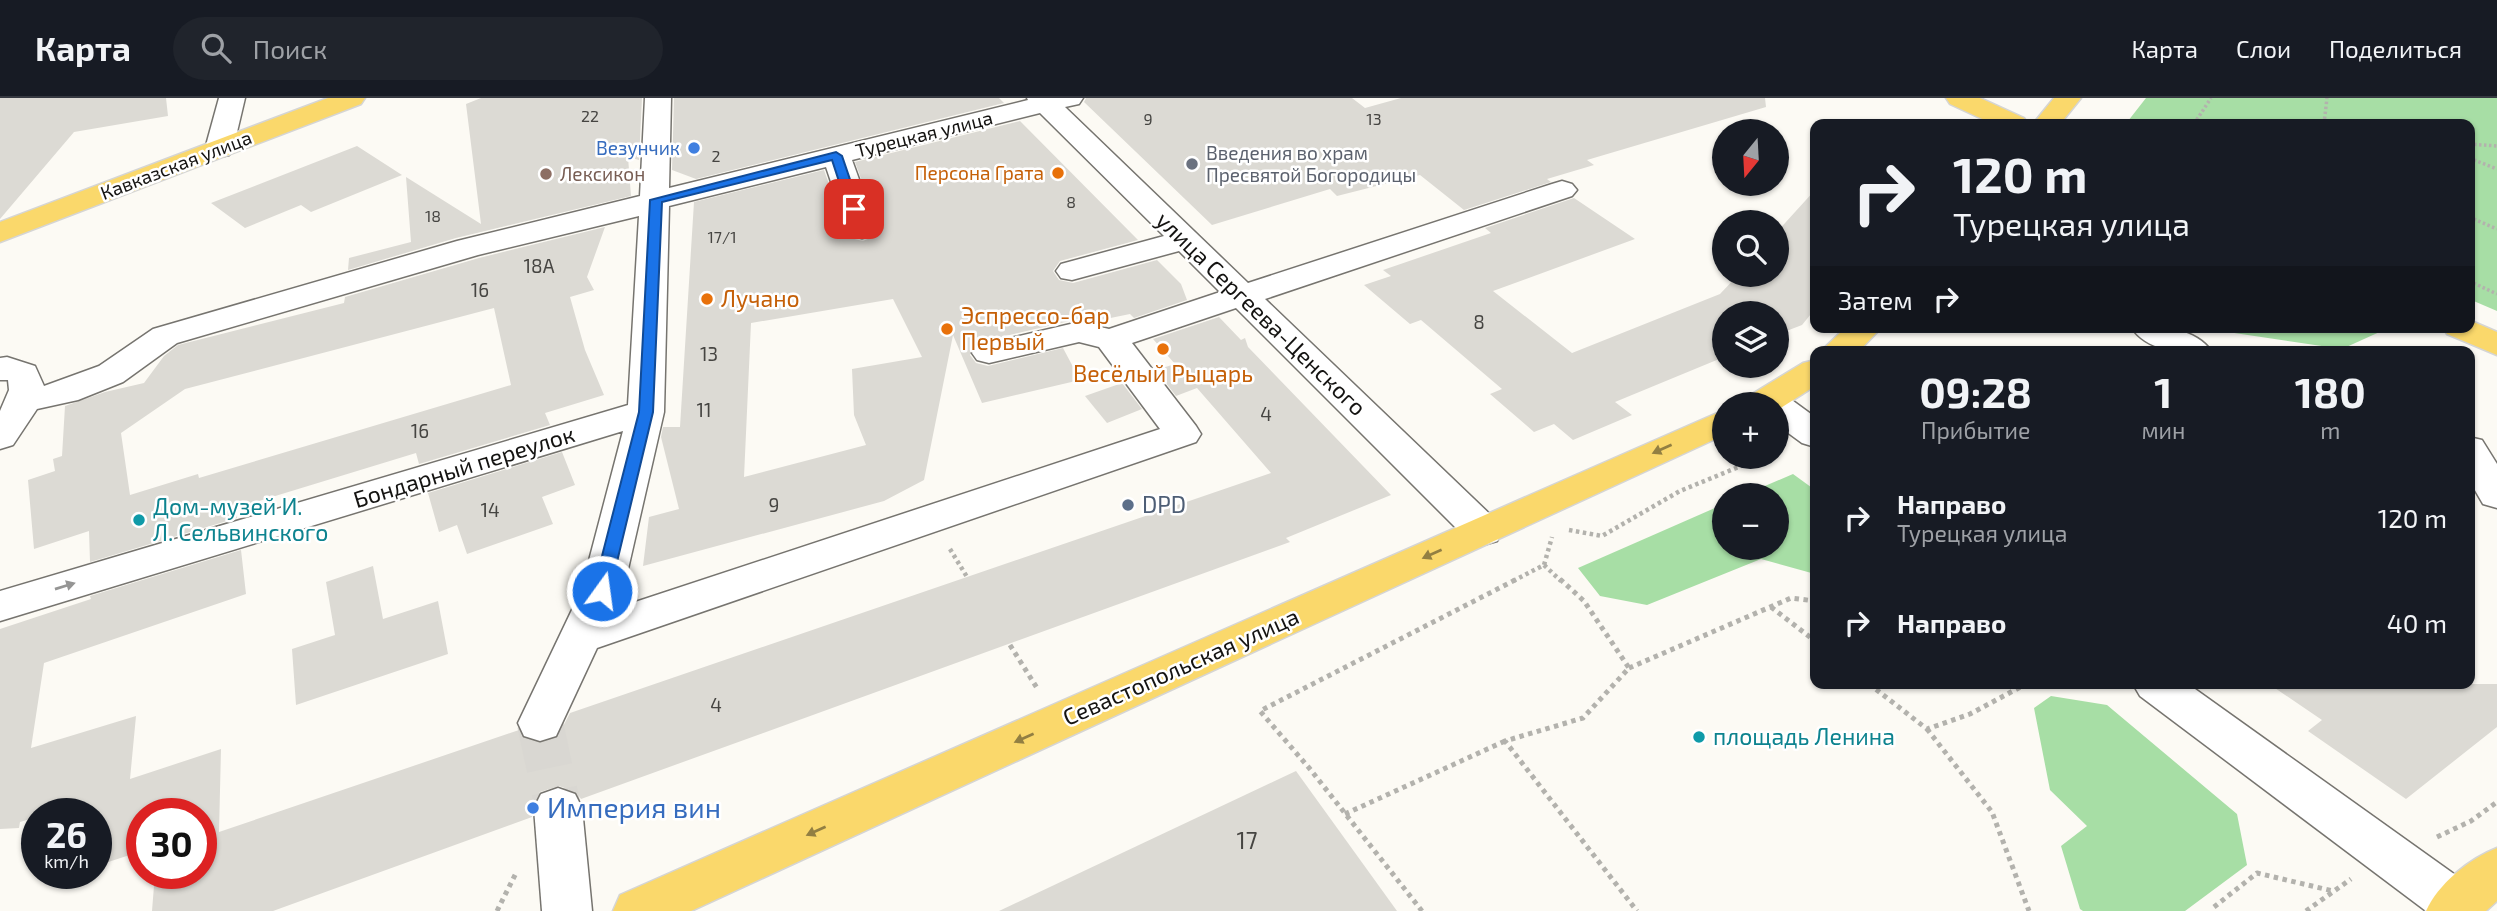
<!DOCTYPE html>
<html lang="ru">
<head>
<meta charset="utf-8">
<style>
	:root { --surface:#171b24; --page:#20242c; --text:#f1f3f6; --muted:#9ea1a6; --line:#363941 }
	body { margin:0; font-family:"Exo 2",sans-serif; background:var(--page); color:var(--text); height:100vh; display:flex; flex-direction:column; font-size:26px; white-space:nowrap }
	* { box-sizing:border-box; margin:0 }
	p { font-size:23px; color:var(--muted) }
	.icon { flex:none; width:38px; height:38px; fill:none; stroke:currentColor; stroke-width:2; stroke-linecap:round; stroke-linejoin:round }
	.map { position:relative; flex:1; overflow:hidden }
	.side { position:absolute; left:1810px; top:248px; width:665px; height:343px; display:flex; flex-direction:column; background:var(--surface); border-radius:14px; box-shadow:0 2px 5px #0004 }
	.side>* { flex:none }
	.guide { position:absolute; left:1810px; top:21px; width:665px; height:214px; border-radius:14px; box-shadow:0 2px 5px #0004; background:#171b24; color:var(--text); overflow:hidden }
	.needle { width:46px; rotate:198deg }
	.buttons { position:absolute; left:1712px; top:21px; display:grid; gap:14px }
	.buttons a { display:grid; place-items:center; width:77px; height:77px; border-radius:50%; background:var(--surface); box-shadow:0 2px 5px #0004; font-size:35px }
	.speed { position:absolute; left:21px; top:700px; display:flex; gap:14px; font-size:35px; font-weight:700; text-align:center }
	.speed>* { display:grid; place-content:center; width:91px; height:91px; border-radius:50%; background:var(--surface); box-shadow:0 2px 5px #0004; line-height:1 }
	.speed small { font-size:18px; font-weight:400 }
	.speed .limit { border:10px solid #d22; background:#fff; color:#111 }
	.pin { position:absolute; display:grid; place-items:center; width:60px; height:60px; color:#fff; margin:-30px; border-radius:14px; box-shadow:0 4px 10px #0006 }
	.me { position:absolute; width:77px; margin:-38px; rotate:14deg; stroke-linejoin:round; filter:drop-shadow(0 0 5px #0008) }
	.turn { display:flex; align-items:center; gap:24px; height:147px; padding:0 28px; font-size:32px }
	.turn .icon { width:91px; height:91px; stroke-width:2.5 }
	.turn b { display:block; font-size:49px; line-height:60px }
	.then { display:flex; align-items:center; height:66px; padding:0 28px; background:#0003; gap:14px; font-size:26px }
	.eta { display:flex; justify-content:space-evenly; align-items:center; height:119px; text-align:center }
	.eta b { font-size:42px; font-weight:700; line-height:49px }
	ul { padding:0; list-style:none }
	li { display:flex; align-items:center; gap:21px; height:105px; padding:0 28px }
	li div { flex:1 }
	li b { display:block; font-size:26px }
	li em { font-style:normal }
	header { display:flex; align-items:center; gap:42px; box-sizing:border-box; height:98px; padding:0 35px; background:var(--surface); border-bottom:2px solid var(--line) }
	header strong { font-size:33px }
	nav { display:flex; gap:38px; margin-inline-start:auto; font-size:24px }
	.search { width:490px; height:63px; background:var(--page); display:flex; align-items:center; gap:18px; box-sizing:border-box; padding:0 24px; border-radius:38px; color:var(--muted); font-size:26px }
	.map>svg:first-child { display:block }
	.green { fill:#a7dea5 }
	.building { fill:#dcdad4; fill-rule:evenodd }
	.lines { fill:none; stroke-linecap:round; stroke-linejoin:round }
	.minor-tunnel { stroke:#d9d7d2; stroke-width:46; stroke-dasharray:46 23; stroke-linecap:butt }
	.minor-casing { stroke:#76746f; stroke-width:3 }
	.major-casing { stroke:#d5d5d4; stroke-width:3 }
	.path-far2 { stroke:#b3b2ad; stroke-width:3.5; stroke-dasharray:2.5 2.5; stroke-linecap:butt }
	.path-far1 { stroke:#b3b2ad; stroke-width:4.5; stroke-dasharray:3.5 3.5; stroke-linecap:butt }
	.path { stroke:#b3b2ad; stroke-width:5; stroke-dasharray:4.5 4.5; stroke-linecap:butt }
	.minor { fill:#fff; fill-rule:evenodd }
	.major { fill:#fad86b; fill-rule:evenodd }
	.oneway { fill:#927f42 }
	.oneway2 { fill:#959594 }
	.route { fill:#1a73e8; stroke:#114b97; stroke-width:2 }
	.shop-dot { fill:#3f7fe0; stroke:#fff; stroke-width:2.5 }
	.worship-dot { fill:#6b7280; stroke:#fff; stroke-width:2.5 }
	.food-dot { fill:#e8710a; stroke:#fff; stroke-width:2.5 }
	.education-dot { fill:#8d6e63; stroke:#fff; stroke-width:2.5 }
	.service-dot { fill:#5c6f8a; stroke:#fff; stroke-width:2.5 }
	.culture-dot { fill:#0f9aa8; stroke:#fff; stroke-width:2.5 }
	.labels { text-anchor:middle; stroke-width:5; stroke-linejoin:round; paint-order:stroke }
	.far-number-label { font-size:16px; fill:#464542 }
	.far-street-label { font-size:19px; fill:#141311; stroke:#fff }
	.far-shop-label { font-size:19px; fill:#366cbe; stroke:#fff; text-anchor:end }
	.far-worship-label { font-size:19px; fill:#5b616d; stroke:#fff; text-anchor:start }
	.far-food-label { font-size:19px; fill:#c56008; stroke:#fff; text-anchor:end }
	.far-education-label { font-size:19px; fill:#785e54; stroke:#fff; text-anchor:start }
	.number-label { font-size:19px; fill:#464542 }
	.food-label { font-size:23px; fill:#c56008; stroke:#fff; text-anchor:start }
	.street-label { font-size:23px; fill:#141311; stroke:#fff }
	.service-label { font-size:23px; fill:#4e5e75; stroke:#fff; text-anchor:start }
	.culture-label { font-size:23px; fill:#0d838f; stroke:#fff; text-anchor:start }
	.near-number-label { font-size:23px; fill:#464542 }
	.near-shop-label { font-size:28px; fill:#366cbe; stroke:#fff; text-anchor:start }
</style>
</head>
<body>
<header>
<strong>Карта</strong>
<div class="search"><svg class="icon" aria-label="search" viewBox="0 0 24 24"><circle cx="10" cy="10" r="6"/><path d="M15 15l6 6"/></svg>Поиск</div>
<nav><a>Карта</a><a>Слои</a><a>Поделиться</a></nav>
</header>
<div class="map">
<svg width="2497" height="813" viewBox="0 0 2497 813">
	<rect width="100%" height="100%" fill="#fcfaf4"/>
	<g class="green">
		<polygon points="2146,0 2497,0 2497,213 2469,201 2469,26 2129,26 2128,23"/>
		<polygon points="2194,229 2377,229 2384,232 2342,251"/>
		<polygon points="1793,376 1815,392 1815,476 1761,461 1647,507 1600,498 1578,470 1724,406 1724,450 1776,450 1776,397 1744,397"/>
		<polygon points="2051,598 2107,607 2237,716 2247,767 2185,813 2083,813 2080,811 2061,748 2087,728 2050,692 2034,610"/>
	</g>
	<g class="building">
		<polygon points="0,0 166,0 168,18 74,34 0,121"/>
		<polygon points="481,0 642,0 639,62 628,59 631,98 456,140 348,172 349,160 411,144 406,79 481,126 466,6"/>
		<polygon points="674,0 999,0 1004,5 696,81 672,72"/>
		<polygon points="1086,0 1352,0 1365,10 1401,0 1765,0 1766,9 1587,62 1594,67 1547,81 1551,84 1464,112 1420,77 1337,98 1330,91 1212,127 1084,4"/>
		<path d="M1020,23L1138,142L1060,163L1053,173L1059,182L1073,185L1157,162L1181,186L1187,202L1134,220L1130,216L1091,224L1078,221L976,245L970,257L976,265L988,268L1063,250L1080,282L982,305L953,237L924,382L884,403L643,468L649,419L679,411L661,339L663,329H680L694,104L824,72L845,132L850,140L863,143L875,138L879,130L855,64ZM893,201L922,259L852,271L854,317L866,347L744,379L751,225Z"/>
		<polygon points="357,48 402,77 311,114 301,107 245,130 211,105"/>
		<polygon points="1815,92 1815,211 1802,227 1776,237 1776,215 1724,215 1724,259 1615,304 1632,317 1573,342 1554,326 1534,334 1490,296 1502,291 1421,222 1410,226 1364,187 1391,178 1383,172 1491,135 1485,130 1574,100 1635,141 1493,193 1572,255 1720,196 1738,177 1776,177 1776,135"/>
		<path d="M605,129L587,179L594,192L570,199L585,252L604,297L545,315L550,327L419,366L416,355L236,410L237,420L90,464L89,433L34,451L28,382L55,373L53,361L62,358L65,308L105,294L144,285L164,258L178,247L344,205L345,199L479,160ZM494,210L511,287L199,380L198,376L130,397L121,335L185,291Z"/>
		<polygon points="1219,219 1241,242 1245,240 1248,249 1391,397 1286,440 1290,444 581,701 576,694 559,688 540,694 532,709 532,719 273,813 152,813 155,775 201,775 201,716 142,716 142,753 96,768 96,716 67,716 68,709 37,716 37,719 20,724 19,730 0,731 0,531 91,501 90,498 241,452 246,496 44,565 31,650 136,618 130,681 221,651 219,734 519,632 523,640 539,646 557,640 570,615 1271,375 1197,290 1176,298 1156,272 1175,266 1153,241"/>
		<polygon points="1122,285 1142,311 1107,325 1085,298"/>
		<polygon points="562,354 575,387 542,399 553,426 467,456 457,427 439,434 428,395"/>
		<polygon points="373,468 383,521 438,503 448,556 296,607 292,551 335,537 326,484"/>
		<polygon points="2269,586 2497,586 2497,629 2406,701 2308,633 2322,622"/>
		<polygon points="1296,673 1397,813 999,813"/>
	</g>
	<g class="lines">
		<polyline class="minor-tunnel" points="540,625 558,710"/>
		<g class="minor-casing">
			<g id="minor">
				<polygon points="219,0 245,0 233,51 229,57 219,59 209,57 205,51"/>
				<path d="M645,0H671L669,90L1028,2L1027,0H1083L1079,6L1065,9L1248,185L1552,86L1562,83L1572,86L1577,92L1572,98L1265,201L1497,423L1503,433L1497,443L1483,447L1469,443L1236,210L1132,245L1196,328L1201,336L1196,344L597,550L556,638L540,643L524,638L518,625L581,493L623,333L0,523V493L628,307L639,118L478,157L177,245L123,284L78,302L37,311L13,347L0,351V313L9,292L8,282H0V260L7,259L35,268L44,288L99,268L153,231L457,143L640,98ZM1040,15L1164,138L1061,166L1056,173L1061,180L1072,182L1179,153L1220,194L1109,231L1079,224L977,248L972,255L977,262L989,265L1079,244L1099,249L1160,331L614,511L623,493L664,314L669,108L826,69L847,131L851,137L862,140L873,137L877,131L852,62Z"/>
				<path d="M2131,229C2159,229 2194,228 2212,254C2184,254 2149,256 2131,229Z"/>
				<polygon points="1776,297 1789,300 1815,319 1815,349 1802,345 1776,326 1776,306 1759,306 1763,300"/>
				<polygon points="2469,339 2482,342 2497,366 2497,410 2483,406 2469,382"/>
				<polygon points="2133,586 2188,586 2475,791 2482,807 2479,813 2426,813 2140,598"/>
				<polygon points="558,690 575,696 582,710 592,813 542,813 534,710 541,696"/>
			</g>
		</g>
		<g class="major-casing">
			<g id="major">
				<polygon points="328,0 365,0 361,6 0,144 0,124"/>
				<polygon points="1946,0 1980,0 2024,20 2028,26 1993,26 1950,6"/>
				<polygon points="2054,0 2081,0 2060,26 2033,26"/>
				<polygon points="2469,222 2497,234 2497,257 2447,236 2443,229 2469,229"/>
				<polygon points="1846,229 1882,229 1858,254 1820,254"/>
				<polygon points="1815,262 1815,288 1776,313 1776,306 1744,306 1749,298 1803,265"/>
				<polygon points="1724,312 1724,337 691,813 613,813 620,797"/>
				<path d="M2497,750V803L2486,813H2426C2438,786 2469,761 2497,750Z"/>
			</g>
		</g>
		<g class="path-far2">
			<polyline points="2194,26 2211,0"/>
			<polyline points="2324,26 2327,0"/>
			<polyline points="2469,46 2497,48"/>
			<polyline points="2469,60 2497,71"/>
			<polyline points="2469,119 2497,131"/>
			<polyline points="2469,183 2497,196"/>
		</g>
		<g class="path-far1">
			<polyline points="1569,432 1602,438 1680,393 1763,359"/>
			<polyline points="950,451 967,479"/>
			<polyline points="1544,467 1561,483"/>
			<polyline points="1513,483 1544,467 1552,439"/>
		</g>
		<g class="path">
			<polyline points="1560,481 1584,503 1629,570 1583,620 1505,643 1637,813"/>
			<polyline points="1771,509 1815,543"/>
			<polyline points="1010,547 1037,590"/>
			<polyline points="1629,570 1791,500 1815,503"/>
			<polyline points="1869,586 1927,631 1970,616 2026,586"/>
			<polyline points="1927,631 1992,714 2029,813"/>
			<polyline points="1345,716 1505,643"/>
			<polyline points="2437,739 2471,723 2497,704"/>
			<polyline points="2214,809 2257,775 2333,793"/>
			<polyline points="497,813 517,773"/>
			<polyline points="1422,813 1310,671 1260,613 1517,481"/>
			<polyline points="2306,813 2351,781"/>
		</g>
		<use href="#minor" class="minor"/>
		<use href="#major" class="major"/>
	</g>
	<defs><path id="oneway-solid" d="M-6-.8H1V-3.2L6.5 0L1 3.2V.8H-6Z" transform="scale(1.75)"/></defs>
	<g class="oneway">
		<use href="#oneway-solid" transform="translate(1662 351) rotate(156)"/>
		<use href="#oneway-solid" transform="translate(1432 456) rotate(156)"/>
		<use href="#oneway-solid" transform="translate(1024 640) rotate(156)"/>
		<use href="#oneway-solid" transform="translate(816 733) rotate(156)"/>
	</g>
	<use class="oneway2" href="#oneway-solid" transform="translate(65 488) rotate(-17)"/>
	<polygon class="route" points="836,54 842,58 860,111 859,114 848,111 832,62 662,104 653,314 610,493 608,498 596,498 593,493 639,314 650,102"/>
	<g class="shop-dot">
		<circle cx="694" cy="50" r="7"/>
		<circle cx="533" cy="710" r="7"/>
	</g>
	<circle class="worship-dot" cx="1192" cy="66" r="7"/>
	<g class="food-dot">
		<circle cx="1058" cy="75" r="7"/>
		<circle cx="707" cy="201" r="7"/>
		<circle cx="947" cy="231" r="7"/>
		<circle cx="1163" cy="251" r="7"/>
	</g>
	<circle class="education-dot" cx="546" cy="76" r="7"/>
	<circle class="service-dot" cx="1128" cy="407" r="7"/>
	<g class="culture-dot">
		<circle cx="139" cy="422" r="7"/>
		<circle cx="1699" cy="639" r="7"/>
	</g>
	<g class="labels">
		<g class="far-number-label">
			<text x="590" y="24">22</text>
			<text x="1148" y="27">9</text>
			<text x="1374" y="27">13</text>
			<text x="716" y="64">2</text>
			<text x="1071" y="110">8</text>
			<text x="433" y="124">18</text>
			<text x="722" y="145">17/1</text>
		</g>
		<g class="far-street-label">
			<text transform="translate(924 36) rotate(-14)" y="7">Турецкая улица</text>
			<text transform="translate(176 67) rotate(-21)" y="7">Кавказская улица</text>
		</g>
		<g class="far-shop-label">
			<text x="680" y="57">Везунчик</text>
		</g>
		<g class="far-worship-label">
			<text x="1206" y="62">Введения во храм<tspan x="1206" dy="22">Пресвятой Богородицы</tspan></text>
		</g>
		<g class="far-food-label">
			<text x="1044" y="82">Персона Грата</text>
		</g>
		<g class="far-education-label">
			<text x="560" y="83">Лексикон</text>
		</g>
		<g class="number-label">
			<text x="539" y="175">18А</text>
			<text x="480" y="199">16</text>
			<text x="1479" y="231">8</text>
			<text x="709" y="263">13</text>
			<text x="704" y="319">11</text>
			<text x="1266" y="323">4</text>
			<text x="420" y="340">16</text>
			<text x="774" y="414">9</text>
			<text x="490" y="419">14</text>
			<text x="716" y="614">4</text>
		</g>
		<g class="food-label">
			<text x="721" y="209">Лучано</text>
			<text x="961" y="226">Эспрессо-бар<tspan x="961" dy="26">Первый</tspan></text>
			<text x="1163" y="284" text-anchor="middle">Весёлый Рыцарь</text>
		</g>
		<g class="street-label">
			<text transform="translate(1261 216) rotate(44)" y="8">улица Сергеева-Ценского</text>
			<text transform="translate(464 369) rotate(-17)" y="8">Бондарный переулок</text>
			<text transform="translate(1181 569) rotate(-24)" y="8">Севастопольская улица</text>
		</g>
		<g class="service-label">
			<text x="1142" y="415">DPD</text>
		</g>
		<g class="culture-label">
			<text x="153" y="417">Дом-музей И.<tspan x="153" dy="26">Л. Сельвинского</tspan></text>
			<text x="1713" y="647">площадь Ленина</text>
		</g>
		<g class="near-number-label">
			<text x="1247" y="751">17</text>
		</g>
		<g class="near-shop-label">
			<text x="547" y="720">Империя вин</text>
		</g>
	</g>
</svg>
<div class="buttons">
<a><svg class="needle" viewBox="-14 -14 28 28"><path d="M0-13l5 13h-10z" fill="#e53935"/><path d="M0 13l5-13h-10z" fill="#9ea1a6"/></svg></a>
<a><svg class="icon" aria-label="search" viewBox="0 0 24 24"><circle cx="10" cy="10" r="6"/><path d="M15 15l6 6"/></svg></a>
<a><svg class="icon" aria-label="layers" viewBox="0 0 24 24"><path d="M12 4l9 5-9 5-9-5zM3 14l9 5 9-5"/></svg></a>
<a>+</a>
<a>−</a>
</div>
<div class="speed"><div>26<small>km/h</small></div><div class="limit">30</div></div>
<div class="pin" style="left:854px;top:111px;background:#d93025"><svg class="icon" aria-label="arrive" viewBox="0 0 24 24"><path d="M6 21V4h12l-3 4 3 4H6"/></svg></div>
<svg class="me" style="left:602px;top:493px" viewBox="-20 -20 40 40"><circle r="17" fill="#1a73e8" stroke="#fff" stroke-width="3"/><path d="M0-11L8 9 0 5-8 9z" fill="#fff"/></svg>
<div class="guide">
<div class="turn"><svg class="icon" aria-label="right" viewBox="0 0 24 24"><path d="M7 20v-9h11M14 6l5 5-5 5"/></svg><div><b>120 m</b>Турецкая улица</div></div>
<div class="then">Затем<svg class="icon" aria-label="right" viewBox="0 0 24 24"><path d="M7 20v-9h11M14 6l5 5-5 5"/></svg></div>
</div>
<section class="side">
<div class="eta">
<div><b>09:28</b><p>Прибытие</p></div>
<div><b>1</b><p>мин</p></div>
<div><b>180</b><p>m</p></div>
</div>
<ul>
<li><svg class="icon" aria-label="right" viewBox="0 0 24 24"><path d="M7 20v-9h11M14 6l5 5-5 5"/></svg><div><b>Направо</b><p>Турецкая улица</p></div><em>120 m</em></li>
<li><svg class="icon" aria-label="right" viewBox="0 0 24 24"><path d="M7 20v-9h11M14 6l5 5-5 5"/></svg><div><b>Направо</b></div><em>40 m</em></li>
</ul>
</section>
</div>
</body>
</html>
